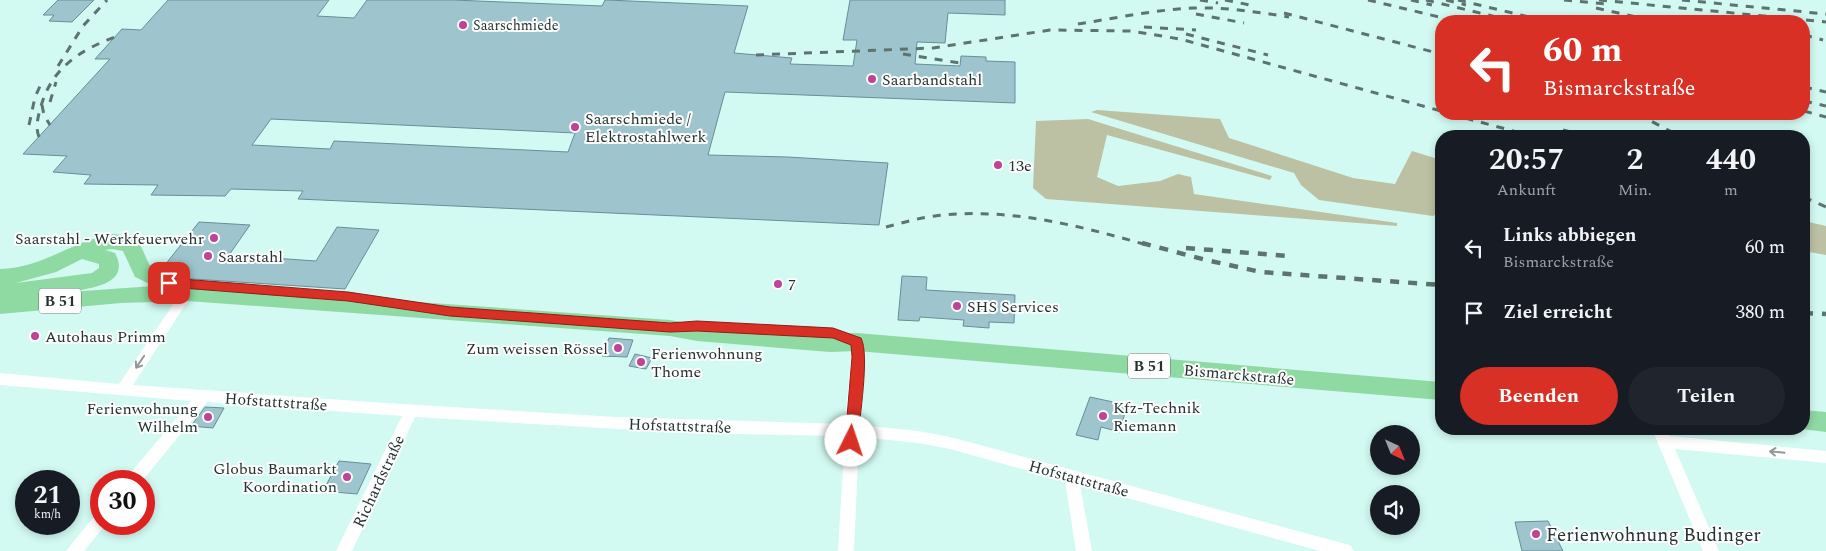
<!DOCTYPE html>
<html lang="de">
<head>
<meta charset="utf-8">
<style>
	:root { --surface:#171b24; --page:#20242c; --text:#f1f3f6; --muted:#9ea1a6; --accent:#d93025 }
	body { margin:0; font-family:Spectral,serif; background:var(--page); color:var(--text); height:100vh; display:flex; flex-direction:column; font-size:19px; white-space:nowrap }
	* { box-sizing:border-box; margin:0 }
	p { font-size:16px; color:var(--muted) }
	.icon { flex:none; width:28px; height:28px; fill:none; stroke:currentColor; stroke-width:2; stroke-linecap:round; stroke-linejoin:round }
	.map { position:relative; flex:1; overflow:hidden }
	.sheet { position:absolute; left:1435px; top:130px; width:375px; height:305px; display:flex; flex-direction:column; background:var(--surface); border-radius:20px; box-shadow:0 2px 8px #0003 }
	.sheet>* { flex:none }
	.guide { position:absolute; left:1435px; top:15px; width:375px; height:105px; border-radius:20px; box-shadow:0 2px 8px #0003; background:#d93025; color:#fff; overflow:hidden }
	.needle { width:32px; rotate:137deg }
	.controls { position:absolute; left:1370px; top:425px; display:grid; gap:10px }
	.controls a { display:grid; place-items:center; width:50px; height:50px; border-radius:50%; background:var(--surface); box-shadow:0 2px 8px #0003; font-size:25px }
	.speed { position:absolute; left:15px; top:470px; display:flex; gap:10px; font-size:25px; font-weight:700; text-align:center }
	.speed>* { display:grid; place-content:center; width:65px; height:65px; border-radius:50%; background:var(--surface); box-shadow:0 2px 8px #0003; line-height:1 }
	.speed small { font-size:12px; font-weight:400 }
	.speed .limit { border:8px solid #d22; background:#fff; color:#111 }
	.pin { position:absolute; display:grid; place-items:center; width:42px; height:42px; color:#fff; margin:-21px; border-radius:10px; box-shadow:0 2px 8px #0006 }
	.me { position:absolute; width:55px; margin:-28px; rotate:4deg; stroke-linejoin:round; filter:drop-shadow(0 0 4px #0008) }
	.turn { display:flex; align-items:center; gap:18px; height:105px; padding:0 25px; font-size:22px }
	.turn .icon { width:65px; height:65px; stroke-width:2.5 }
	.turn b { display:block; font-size:35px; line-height:42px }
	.eta { display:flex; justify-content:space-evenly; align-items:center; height:85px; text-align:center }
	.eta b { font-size:30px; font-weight:700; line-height:35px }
	.button { display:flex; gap:10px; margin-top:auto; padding:10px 25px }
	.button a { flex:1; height:58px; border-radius:30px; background:var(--accent); color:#fff; font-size:20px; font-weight:700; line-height:58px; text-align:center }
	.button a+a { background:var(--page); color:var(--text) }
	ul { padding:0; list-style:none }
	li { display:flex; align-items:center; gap:15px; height:65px; padding:0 25px }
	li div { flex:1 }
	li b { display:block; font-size:19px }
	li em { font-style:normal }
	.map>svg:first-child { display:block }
	.forest { fill:#bbc1a2 }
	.building { fill:#9ec5ce; stroke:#688e96; fill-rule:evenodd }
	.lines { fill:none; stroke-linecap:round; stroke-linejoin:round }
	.street { fill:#fff; fill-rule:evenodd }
	.primary { fill:#8fd9a3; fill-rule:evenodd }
	.rail-far1 { stroke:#5c736f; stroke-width:3; stroke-dasharray:8 8; stroke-linecap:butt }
	.rail { stroke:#5c736f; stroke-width:4.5; stroke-dasharray:9 9; stroke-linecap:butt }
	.oneway { stroke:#919998 }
	.route { fill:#d93025; stroke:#8d1f18 }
	.poi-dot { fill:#bd4497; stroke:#fdfdfd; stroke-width:2 }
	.labels { text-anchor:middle; stroke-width:4; stroke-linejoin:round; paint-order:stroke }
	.far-poi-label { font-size:14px; fill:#233330; stroke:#fdfdfd; text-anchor:start }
	.shield { fill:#fdfdfd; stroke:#64706e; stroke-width:1 }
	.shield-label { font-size:15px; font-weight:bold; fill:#233330 }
	.poi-label { font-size:16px; fill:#233330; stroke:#fdfdfd; text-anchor:start }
	.street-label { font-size:16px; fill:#233330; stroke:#fdfdfd }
	.near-poi-label { font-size:19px; fill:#233330; stroke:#fdfdfd; text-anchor:start }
</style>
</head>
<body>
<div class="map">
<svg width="1826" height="551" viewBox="0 0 1826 551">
	<rect width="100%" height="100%" fill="#d2faf2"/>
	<g class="forest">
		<polygon points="1097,110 1220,119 1229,138 1353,178 1395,184 1412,151 1441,160 1441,211 1433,216 1319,200 1301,185 1294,173 1091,112"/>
		<polygon points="1088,119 1272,176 1270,180 1107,135 1097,177 1118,186 1160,181 1178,174 1191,177 1194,194 1397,223 1397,226 1046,199 1033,188 1036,121"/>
		<polygon points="1804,221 1826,226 1826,255 1804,251"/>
	</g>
	<g class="building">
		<polygon points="58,0 94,0 72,22 49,21 54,15 43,15"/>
		<path d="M168,0H329L317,16L354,18L367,0H453L602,6L605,0H607L748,6L734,53L792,58L790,64L853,66L857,40H843L850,0H1005V15L948,13L945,43L917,42L915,64L960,66L961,56L986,57V61L1015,62V103L725,92L708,155L788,157L888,163L879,225L298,199L303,191L231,189L225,196L151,195L158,185L84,184L91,175L53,172L67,156L23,154L110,59H95L122,29L141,30ZM271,119L379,124L575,133L568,152L334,141L330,149L252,145Z"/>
		<polygon points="199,222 250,225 229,255 316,261 337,227 379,230 345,289 178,278 161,270"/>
		<polygon points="902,276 927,277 926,290 1015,295 1014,323 989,322 989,328 963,326 964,320 920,317 919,321 898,320"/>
		<polygon points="609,338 633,340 627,357 602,356"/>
		<polygon points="635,354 652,358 646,369 629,366"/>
		<polygon points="1090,397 1127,405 1120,432 1101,427 1098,440 1076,435"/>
		<polygon points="205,407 224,408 213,428 191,426"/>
		<polygon points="339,461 371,464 357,494 323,491"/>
		<polygon points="1548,521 1563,551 1522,551 1515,522"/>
	</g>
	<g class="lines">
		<g class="street">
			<path d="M187,288L191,290L193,293L191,296L133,385L385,403L616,417L845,424L851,357L850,342L852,338L857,337L862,338C869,353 861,406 859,425L918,431L950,437L1346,544L1351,546L1354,551H1320L1080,485L1092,551H1076L1065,481L950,449L918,443L859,437L854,551H838L845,436L688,433L415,417L352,551H336L402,416L207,402L142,481H126L128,476L191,401L0,385V373L119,384L183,290Z"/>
			<polygon points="1652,429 1666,429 1669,436 1826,451 1826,463 1675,449 1719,551 1703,551"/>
			<polygon points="101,512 101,524 106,524 84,551 66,551 96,514"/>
		</g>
		<g class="primary">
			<path d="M112,234L122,235L138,241C153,268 143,267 176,278L179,283L178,285L670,320L697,325L830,334L857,333L1441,382V400L857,351L830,352L697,341L670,336L187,301L121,303L0,314V269C43,268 72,241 112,234ZM112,249L123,251L135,277L154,286L69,292C89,288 132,285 115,253L105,250ZM82,259L99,264V268L92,273L16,283L56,272Z"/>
			<polygon points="1804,410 1826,412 1826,432 1802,429 1804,429"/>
		</g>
		<g class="rail-far1">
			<polyline points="1200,0 1218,3"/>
			<polyline points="1225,0 1250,5"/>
			<polyline points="1368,0 1456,21"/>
			<polyline points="1411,0 1432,5"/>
			<polyline points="1426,0 1513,21"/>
			<polyline points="1446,0 1466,5"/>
			<polyline points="1458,0 1546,21"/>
			<polyline points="1564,0 1606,4"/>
			<polyline points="1599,0 1826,22"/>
			<polyline points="1682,0 1826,14"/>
			<polyline points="1596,8 1654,21"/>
			<polyline points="1284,13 1441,54"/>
			<polyline points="1196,14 1244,23"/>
			<path d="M1078,24C1116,18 1154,10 1193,8C1225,7 1257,12 1289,17"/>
			<polyline points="1144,27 1196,30"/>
			<polyline points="1186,34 1268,55"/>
			<polyline points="1804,35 1823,40"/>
			<polyline points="903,54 960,63"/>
			<polyline points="756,55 933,48 1050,30 1131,31 1180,39 1441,111"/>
			<polyline points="58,66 83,26 107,0"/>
			<polyline points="1804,87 1826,92"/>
			<polyline points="1804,101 1826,106"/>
			<polyline points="50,102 56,82"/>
			<polyline points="42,105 44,115 50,125"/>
			<polyline points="1804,111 1826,117"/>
			<polyline points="1450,114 1532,136"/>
			<polyline points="1638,114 1679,136"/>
			<polyline points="29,125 35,97 43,80"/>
			<polyline points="1563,130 1588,136"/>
			<path d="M39,137C35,127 38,117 41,106C52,68 80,50 115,37"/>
			<polyline points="1804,197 1826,207"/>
			<path d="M886,227C902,223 918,218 935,216C1007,207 1077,225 1147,245"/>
		</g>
		<g class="rail">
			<polyline points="1142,243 1206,260 1261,272 1441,285"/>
			<polyline points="1186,248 1289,256"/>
			<polyline points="1804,313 1826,314"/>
		</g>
	</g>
	<defs><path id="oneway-shaft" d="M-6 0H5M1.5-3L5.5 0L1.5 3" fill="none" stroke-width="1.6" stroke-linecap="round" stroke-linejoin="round" transform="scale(1.25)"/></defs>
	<g class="oneway">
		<use href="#oneway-shaft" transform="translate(140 362) rotate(124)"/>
		<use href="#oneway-shaft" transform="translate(1777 452) rotate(-175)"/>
	</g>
	<path class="route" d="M169,278L348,292L450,307L670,323L697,321L833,328L861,338C870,355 859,419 858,441L856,445L851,446L847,445L845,441L852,357L851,345L833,338L697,331L670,332L450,316L348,301L169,287L163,283Z"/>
	<g class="poi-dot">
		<circle cx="463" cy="25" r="5"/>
		<circle cx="872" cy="79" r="5"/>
		<circle cx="575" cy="127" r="5"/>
		<circle cx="998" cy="165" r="5"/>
		<circle cx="214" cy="238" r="5"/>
		<circle cx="208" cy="256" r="5"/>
		<circle cx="778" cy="284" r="5"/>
		<circle cx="957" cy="306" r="5"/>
		<circle cx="35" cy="336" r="5"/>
		<circle cx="618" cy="348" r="5"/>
		<circle cx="641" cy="362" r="5"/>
		<circle cx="1103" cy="416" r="5"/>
		<circle cx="208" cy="417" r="5"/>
		<circle cx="347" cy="477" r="5"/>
		<circle cx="1536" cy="534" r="5"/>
	</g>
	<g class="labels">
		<g class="far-poi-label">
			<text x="473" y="30">Saarschmiede</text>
		</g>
		<g class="shield">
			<rect x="39" y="288.5" width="42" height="25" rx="4"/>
			<rect x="1128" y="353.5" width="42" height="25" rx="4"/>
		</g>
		<g class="shield-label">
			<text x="60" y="306">B 51</text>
			<text x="1149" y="371">B 51</text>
		</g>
		<g class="poi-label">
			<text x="882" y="85">Saarbandstahl</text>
			<text x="585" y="124">Saarschmiede /<tspan x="585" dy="18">Elektrostahlwerk</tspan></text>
			<text x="1008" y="171">13e</text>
			<text x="204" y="244" text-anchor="end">Saarstahl - Werkfeuerwehr</text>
			<text x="218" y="262">Saarstahl</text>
			<text x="788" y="290">7</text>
			<text x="967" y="312">SHS Services</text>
			<text x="45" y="342">Autohaus Primm</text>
			<text x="608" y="354" text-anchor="end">Zum weissen Rössel</text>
			<text x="651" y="359">Ferienwohnung<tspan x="651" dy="18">Thome</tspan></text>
			<text x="1113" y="413">Kfz-Technik<tspan x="1113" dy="18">Riemann</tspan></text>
			<text x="198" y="414" text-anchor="end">Ferienwohnung<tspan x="198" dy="18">Wilhelm</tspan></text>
			<text x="337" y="474" text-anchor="end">Globus Baumarkt<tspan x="337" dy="18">Koordination</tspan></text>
		</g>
		<g class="street-label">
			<text transform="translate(1239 374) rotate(5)" y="6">Bismarckstraße</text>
			<text transform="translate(276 401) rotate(4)" y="6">Hofstattstraße</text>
			<text transform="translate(680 425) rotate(2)" y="6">Hofstattstraße</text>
			<text transform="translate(1079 478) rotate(15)" y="6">Hofstattstraße</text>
			<text transform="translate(378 481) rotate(-65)" y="6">Richardstraße</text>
		</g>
		<g class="near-poi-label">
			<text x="1546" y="541">Ferienwohnung Budinger</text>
		</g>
	</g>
</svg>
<div class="controls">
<a><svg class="needle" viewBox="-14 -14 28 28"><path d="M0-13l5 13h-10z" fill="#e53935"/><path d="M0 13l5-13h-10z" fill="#9ea1a6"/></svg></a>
<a><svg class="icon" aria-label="sound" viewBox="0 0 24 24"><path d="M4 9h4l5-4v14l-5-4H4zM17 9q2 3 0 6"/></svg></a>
</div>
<div class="speed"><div>21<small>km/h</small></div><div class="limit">30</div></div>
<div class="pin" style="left:169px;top:283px;background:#d93025"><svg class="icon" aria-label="arrive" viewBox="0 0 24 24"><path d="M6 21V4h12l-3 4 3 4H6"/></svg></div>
<svg class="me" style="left:851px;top:441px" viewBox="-20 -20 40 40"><circle r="19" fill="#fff"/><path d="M0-13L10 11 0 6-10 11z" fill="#d93025"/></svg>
<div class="guide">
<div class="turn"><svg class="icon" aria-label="left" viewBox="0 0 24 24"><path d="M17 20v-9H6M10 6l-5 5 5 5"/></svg><div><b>60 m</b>Bismarckstraße</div></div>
</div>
<section class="sheet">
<div class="eta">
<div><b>20:57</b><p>Ankunft</p></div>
<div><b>2</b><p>Min.</p></div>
<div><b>440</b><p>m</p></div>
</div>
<ul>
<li><svg class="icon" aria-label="left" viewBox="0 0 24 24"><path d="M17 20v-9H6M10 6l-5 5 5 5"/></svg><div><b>Links abbiegen</b><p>Bismarckstraße</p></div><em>60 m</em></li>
<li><svg class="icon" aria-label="arrive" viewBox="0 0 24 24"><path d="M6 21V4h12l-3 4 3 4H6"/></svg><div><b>Ziel erreicht</b></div><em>380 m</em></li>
</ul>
<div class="button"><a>Beenden</a><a>Teilen</a></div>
</section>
</div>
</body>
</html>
